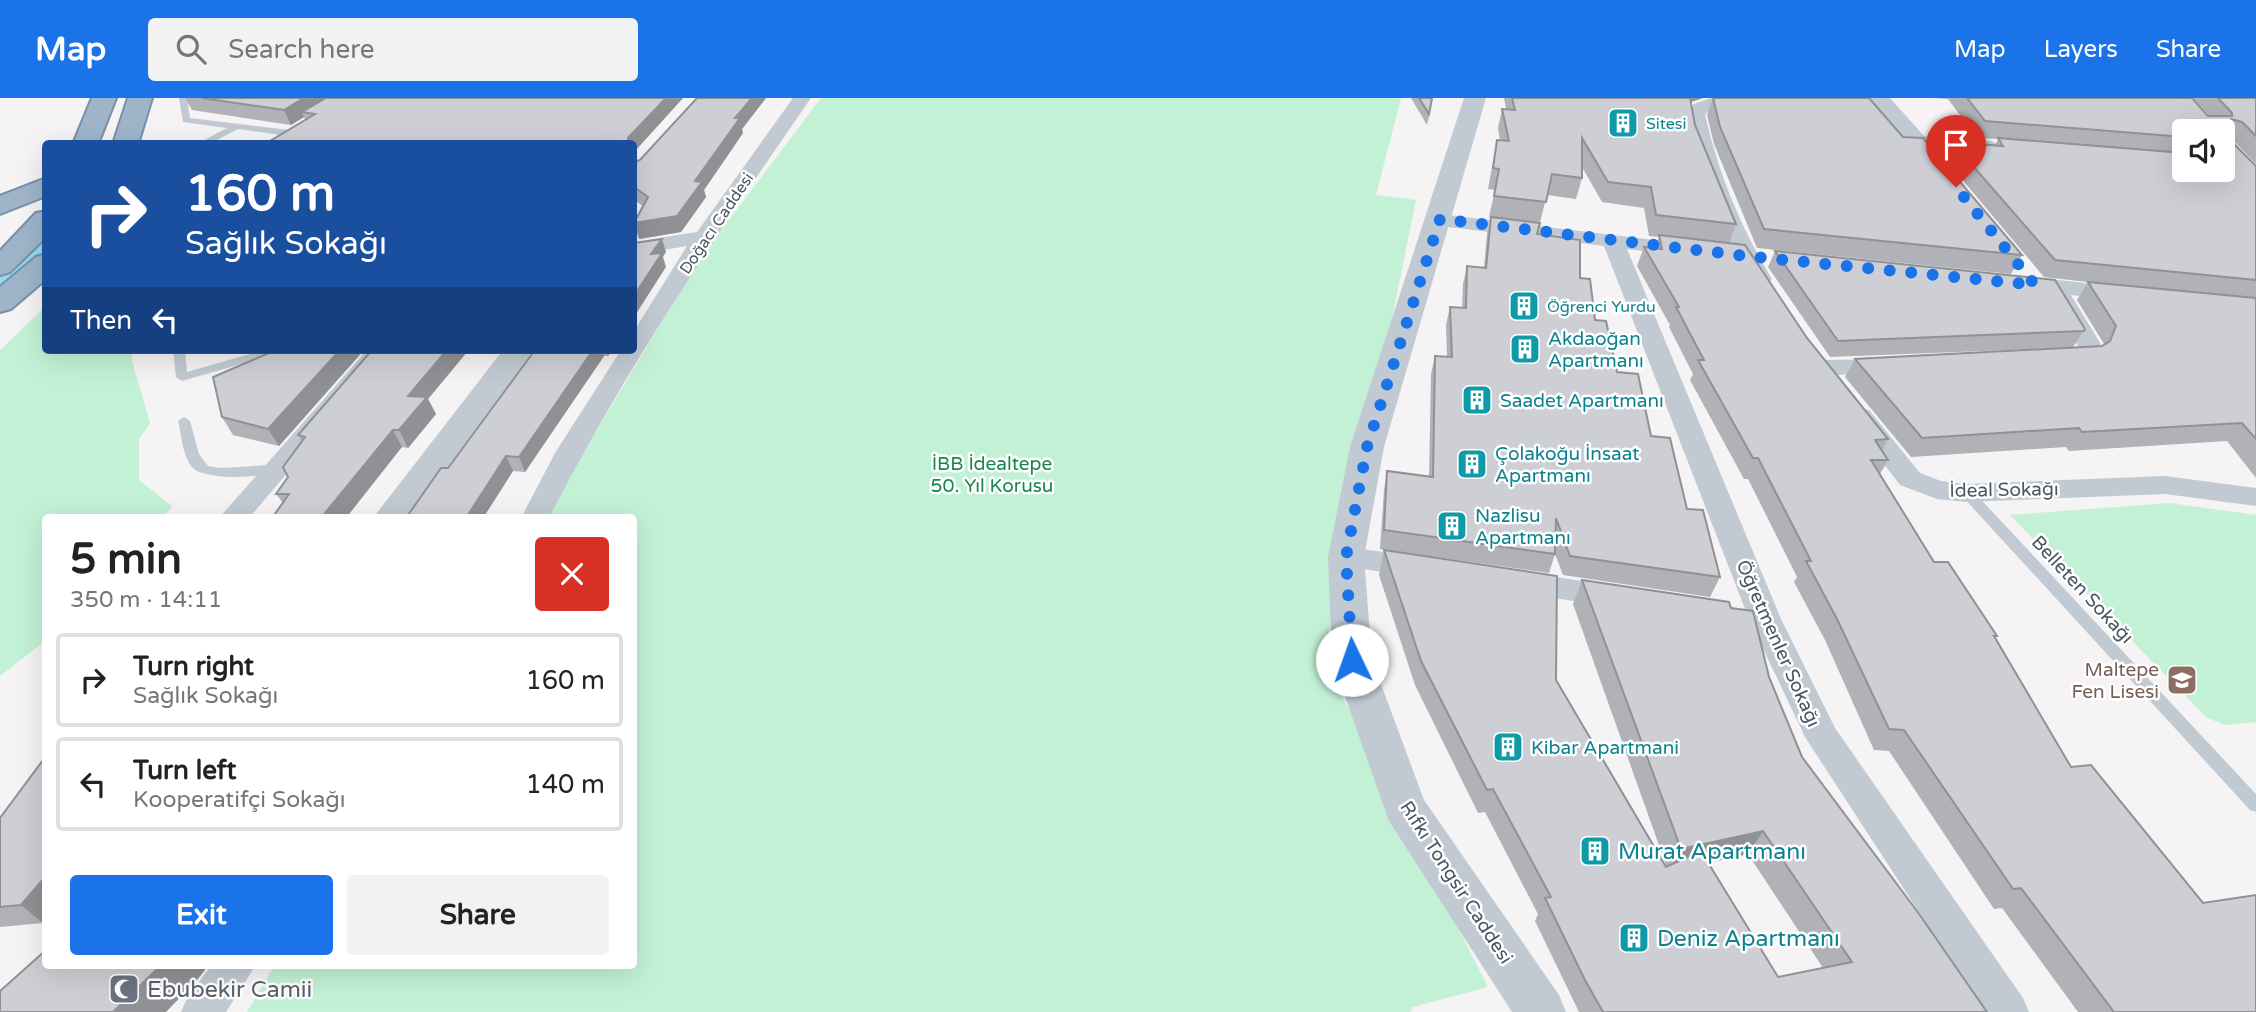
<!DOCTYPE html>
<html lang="en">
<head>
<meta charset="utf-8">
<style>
	:root { --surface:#fff; --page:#f2f2f2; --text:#222; --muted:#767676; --line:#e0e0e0; --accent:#1a73e8 }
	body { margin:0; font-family:"Varela Round",sans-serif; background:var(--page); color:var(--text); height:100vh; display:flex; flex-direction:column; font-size:26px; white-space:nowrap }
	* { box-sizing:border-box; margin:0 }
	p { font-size:23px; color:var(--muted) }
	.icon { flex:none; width:38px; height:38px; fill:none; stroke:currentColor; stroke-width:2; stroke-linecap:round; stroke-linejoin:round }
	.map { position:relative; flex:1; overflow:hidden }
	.details { position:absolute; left:42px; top:416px; width:595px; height:455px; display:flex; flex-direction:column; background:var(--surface); border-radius:7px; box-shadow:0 7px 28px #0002 }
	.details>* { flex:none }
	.guide { position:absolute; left:42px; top:42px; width:595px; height:214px; border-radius:7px; box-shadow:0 7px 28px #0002; background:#1a4fa0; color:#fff; overflow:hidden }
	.buttons { position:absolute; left:2172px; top:21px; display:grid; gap:14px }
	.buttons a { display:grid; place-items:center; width:63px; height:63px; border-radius:7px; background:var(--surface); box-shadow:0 7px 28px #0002; font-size:35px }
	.pin { position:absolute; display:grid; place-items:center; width:60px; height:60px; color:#fff; margin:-72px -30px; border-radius:50% 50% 50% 0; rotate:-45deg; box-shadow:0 0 7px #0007 }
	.pin .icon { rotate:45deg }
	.me { position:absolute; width:77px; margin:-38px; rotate:357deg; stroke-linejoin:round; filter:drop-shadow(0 0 5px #0008) }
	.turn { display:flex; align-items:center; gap:24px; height:147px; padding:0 28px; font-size:32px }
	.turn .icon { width:91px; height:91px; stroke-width:2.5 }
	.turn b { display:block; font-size:49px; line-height:60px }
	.then { display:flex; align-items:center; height:66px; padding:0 28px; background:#0003; gap:14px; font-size:26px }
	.round { display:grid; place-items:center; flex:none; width:74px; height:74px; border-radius:7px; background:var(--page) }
	.headline { display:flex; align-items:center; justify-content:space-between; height:119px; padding:0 28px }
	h1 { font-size:42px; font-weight:700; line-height:52px }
	.button { display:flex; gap:14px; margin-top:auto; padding:14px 28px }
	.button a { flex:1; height:80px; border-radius:7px; background:var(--accent); color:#fff; font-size:28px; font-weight:700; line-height:80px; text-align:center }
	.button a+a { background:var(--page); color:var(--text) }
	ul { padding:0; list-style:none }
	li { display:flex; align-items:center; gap:21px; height:94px; margin:0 14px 10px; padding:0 14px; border:4px solid var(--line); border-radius:7px }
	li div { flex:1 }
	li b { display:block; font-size:26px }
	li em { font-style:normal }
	header { display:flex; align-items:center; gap:42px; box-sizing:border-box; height:98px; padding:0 35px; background:var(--accent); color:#fff }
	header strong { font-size:33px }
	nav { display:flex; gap:38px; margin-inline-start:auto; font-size:24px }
	.search { width:490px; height:63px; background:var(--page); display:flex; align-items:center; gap:18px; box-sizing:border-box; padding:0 24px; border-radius:7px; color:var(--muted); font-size:26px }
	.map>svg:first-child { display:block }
	.green { fill:#c3f1d5 }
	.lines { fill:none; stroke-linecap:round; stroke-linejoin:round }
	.canal { fill:#90daee; fill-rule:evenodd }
	.trunk-casing { stroke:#7690ad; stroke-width:4 }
	.service { fill:#c1cad2; fill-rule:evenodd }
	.minor { fill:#c1cad2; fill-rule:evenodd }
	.tertiary { fill:#c1cad2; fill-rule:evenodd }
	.trunk { fill:#9fb4c9; fill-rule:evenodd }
	.wall { fill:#b0b2b7; fill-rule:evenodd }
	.shaded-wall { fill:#909195 }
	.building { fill:#cdcfd5; stroke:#909195; stroke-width:2 }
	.route { stroke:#1a73e8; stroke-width:12; stroke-dasharray:0 21.6 }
	.labels { text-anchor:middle; stroke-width:5; stroke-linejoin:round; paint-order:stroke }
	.far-culture-label { font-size:16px; fill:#0d838f; stroke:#fff; text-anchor:start }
	.far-street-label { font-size:16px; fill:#4a5661; stroke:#fff }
	.culture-label { font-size:19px; fill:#0d838f; stroke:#fff; text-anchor:start }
	.park-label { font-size:19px; fill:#17864f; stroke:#fff }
	.street-label { font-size:19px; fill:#4a5661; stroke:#fff }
	.education-label { font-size:19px; fill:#785e54; stroke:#fff; text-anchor:end }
	.near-culture-label { font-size:23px; fill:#0d838f; stroke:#fff; text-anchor:start }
	.near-worship-label { font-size:23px; fill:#5b616d; stroke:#fff; text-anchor:start }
</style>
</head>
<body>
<header>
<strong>Map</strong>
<div class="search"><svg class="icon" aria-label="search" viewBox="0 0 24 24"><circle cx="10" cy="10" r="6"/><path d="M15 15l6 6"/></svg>Search here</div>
<nav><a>Map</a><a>Layers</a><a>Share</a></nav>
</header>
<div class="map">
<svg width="2256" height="914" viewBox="0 0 2256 914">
	<rect width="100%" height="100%" fill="#f5f3f3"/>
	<g class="green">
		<polygon points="821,0 1401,0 1376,97 1416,102 1323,560 1488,889 1413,909 1410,914 247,914 274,868 634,868 634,420 544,420 701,159"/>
		<polygon points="45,209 46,252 132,252 132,263 150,325 139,341 139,382 172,408 163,420 46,420 45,543 0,578 0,252"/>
		<polygon points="2170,405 2256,417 2256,624 2224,627 2206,619 2010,417"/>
	</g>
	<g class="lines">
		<polygon class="canal" points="46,139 46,162 11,193 0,196 0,172 36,141"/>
		<g class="trunk-casing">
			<g id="trunk">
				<polygon points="92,0 116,0 98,46 73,46"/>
				<polygon points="128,0 152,0 138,46 113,46"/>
				<polygon points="46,80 46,98 0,116 0,98"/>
				<polygon points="46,113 46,139 10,174 0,177 0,153 36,115"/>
				<polygon points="46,156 46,181 11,211 0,214 0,189 36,159"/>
			</g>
		</g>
		<g class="service">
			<polygon points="179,0 187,0 190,20 288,32 293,35 288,38 238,31 209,46 197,46 227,30 183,24"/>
			<polygon points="173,252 185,252 187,274 264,252 278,252 269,258 182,283 176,279"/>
			<path d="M184,319L190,323L199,356L208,368C227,374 273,362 282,370C270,381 206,383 193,370C182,358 182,338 178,323Z"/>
			<polygon points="1967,391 1972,392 2256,696 2256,714 2250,712 1962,398 1960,395 1962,392"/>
		</g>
		<g class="minor">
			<path d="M793,0H811C717,136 624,273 549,420H521L555,355L621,252H634V233L687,148L634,157V144L697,134Z"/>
			<path d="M1711,0H1758L1761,4C1749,17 1721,4 1705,16C1718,75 1741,130 1772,181L1769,186H1753C1718,136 1698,74 1686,15L1694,6Z"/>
			<polygon points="1822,0 1890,0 1924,38 1992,43 2002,49 1992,55 1935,50 1941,58 1938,62 1924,62 1876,7 1830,7 1824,6"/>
			<polygon points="1440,116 1704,148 1707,153 1704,158 1696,160 1627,151 1781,521 1835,630 2023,900 2029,914 1984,914 1805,639 1749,521 1604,148 1432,127 1429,122 1432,117"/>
			<path d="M2021,178L2125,189L2133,191L2137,196L2133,201L2125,203L2071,197L2102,248C2091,268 2068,271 2047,266L2044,261L2047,256L2071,253L2078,248L2050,201L2056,196L2013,190L2010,185L2013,180Z"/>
			<polygon points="367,252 392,252 249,420 219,420"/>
			<polygon points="1891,261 1900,263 1903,268 1900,273 1822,278 1813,275 1809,270 1813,265 1822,262"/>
			<polygon points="1860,310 1869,312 1920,375 1941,383 1967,386 2165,378 2256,390 2256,408 2165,396 1967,404 1937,401 1900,387 1847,318 1851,312"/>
			<polygon points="1346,449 1422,459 1433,463 1437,470 1433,477 1422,481 1335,466 1331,459 1335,452"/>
			<polygon points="1516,473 1616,488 1627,491 1631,499 1627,507 1616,510 1505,492 1501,484 1505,476"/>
			<polygon points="211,868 255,868 226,914 181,914 187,900"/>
		</g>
		<g class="tertiary">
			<polygon points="1464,0 1486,0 1384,349 1364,459 1372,562 1424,702 1559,897 1566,914 1512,914 1389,723 1332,562 1328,459 1350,349"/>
			<polygon points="503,252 534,252 410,420 373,420"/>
		</g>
		<use href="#trunk" class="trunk"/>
	</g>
	<g class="wall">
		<polygon points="185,0 683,0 634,54 634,46 306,22 304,19 291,27 192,12"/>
		<polygon points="697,0 766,0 742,31 743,35 704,92 706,99 681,134 639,141 643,108 634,102 634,64 640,62"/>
		<polygon points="1411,0 1433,0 1427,27"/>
		<polygon points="1504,0 1703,0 1691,3 1695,27 1736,126 1729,145 1888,341 1882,353 1888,362 1880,376 1934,464 1997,538 1995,540 2071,669 2256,914 2078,914 2002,810 1994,811 1889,653 1874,652 1825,542 1794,484 1797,479 1748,381 1744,381 1690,282 1693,276 1669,229 1670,227 1637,168 1644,149 1655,150 1659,139 1649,138 1644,110 1602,104 1582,69 1582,80 1576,101 1547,97 1537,136 1580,180 1595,222 1617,274 1651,338 1720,479 1710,499 1563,477 1555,456 1549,475 1380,451 1384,392 1387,373 1429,378 1431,276 1435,258 1447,259 1446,227 1450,209 1462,210 1463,186 1467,168 1484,170 1487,136 1491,119 1489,119 1495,92 1488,91 1497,42 1500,43 1498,30 1502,11 1506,11"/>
		<polygon points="1713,0 1903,39 2022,157 2011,176 1757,150 1714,46 1707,17"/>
		<path d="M1934,0H2192L2208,18H2210L2193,0H2256V66L2231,40V43L2256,68V380L2227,343L2069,353L2066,349L1911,359L1845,279L1855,261L2056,250L1830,259L1768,169L1775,153L2085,231L2073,249L2102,248L2104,246L2077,202L2088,184L2044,179L1944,60L1952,44L1995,47L1998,41L1977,40L1948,1ZM2184,33H2222L2184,72Z"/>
		<polygon points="276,252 364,252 279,348 233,337 222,319"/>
		<polygon points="372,252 476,252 474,254 467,254 428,301 436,316 408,350 402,349 283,405 276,396 288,379 302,344 298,337"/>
		<polygon points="535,252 612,252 608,258 604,258 525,374 513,373 483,420 406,420 448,370"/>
		<path d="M1384,452L1556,582L1666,767L1573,506L1582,482L1731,510L1769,579L1802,659L1987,914H1579L1535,823L1538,816L1485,714L1478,715L1415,587L1379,477ZM1748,756L1823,870L1778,879L1708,765Z"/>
		<polygon points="46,658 46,822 43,825 0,829 0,720"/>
	</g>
	<g class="shaded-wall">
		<polygon points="304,0 337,0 302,14 304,19 291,27 284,12"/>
		<polygon points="666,0 683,0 634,54 634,46 628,46 628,40"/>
		<polygon points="752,0 766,0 742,31 743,35 704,92 706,99 681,134 639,141 634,125 695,83 735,20"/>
		<polygon points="1688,0 1703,0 1691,4"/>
		<polygon points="662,141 666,154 663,159 666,169 634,219 634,198 651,156"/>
		<polygon points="340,252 364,252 279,348 268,331"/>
		<polygon points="447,252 467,252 467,254 428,301 436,316 408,350 399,332 408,298"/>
		<polygon points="593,252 602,252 604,258 525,374 519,359"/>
		<polygon points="606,252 612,252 608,258"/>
		<polygon points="393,332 402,349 346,420 321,420"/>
		<polygon points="506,358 513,373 483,420 466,420"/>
		<polygon points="1763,733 1748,756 1668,774 1681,751"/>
		<polygon points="46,778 46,822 43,825 21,807"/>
		<polygon points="160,868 208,868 197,882 166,914 113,914"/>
	</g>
	<g class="building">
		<polygon points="202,0 304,0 284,12"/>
		<polygon points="326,0 666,0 628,40 628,46 265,46 315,16 302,14"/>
		<polygon points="697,0 752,0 735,20 740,20 695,83 702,84 677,118 634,125 648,99 634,89 634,64 640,62"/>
		<polygon points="1419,0 1432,0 1429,16"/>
		<polygon points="1512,0 1690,0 1695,27 1736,126 1656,117 1651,89 1608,84 1582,40 1582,80 1552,76 1546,104 1494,98 1499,71 1493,70 1497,42 1509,43 1502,11 1515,12"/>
		<polygon points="1713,0 1869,0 1903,39 1923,40 2022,157 1764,131 1720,29"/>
		<polygon points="1967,0 2192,0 2208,18 2232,18 2232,15 2218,0 2256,0 2256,38 2242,24 2231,21 2231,43 2256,68 2256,182 2055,162 1952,44 2003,48 1998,40 2184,55 2184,72 2222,72 2222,33 2184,33 2184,39 1985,23"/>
		<polygon points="1491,119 1540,125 1537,136 1580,142 1580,180 1590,181 1595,222 1606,223 1617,274 1638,276 1651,338 1670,340 1687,411 1703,412 1720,479 1570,458 1556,420 1555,456 1384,432 1387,373 1433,379 1435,258 1452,259 1450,209 1466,210 1467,168 1486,170"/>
		<polygon points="1659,137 1745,147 1807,240 1888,341 1875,342 1888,362 1871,362 1934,464 1948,464 1997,538 1994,538 2071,669 2091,667 2203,805 2256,797 2256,914 2114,914 2021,790 2013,791 1904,632 1889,631 1837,521 1806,463 1811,463 1758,360 1753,360 1698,262 1704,262 1676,209 1679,209 1644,149 1662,151"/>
		<polygon points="662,141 651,156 662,155 634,198 634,145"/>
		<polygon points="1775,153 2055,182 2085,231 2084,233 1838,243"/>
		<polygon points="2088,184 2256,200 2256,341 2242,325 2082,334 2079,330 1922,340 1855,261 2102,248 2110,243 2116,228"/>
		<polygon points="276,252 340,252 268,331 222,319 213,279"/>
		<polygon points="372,252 447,252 408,298 427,299 399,332 393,332 321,420 272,420 289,396 276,396 288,379 283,369 305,339 298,337"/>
		<polygon points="535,252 593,252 519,359 506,358 466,420 406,420 441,370 448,370"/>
		<polygon points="1384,452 1557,478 1556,582 1666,769 1701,753 1778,879 1852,864 1763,733 1681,751 1582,482 1729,504 1731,510 1753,513 1769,579 1802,659 1917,813 1987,914 1603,914 1585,882 1545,800 1551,799 1493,691 1487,692 1421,563"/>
		<polygon points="46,658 46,778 21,807 0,809 0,720"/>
		<polygon points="46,852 46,868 160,868 113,914 0,914 0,893"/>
	</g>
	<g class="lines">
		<polyline class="route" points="1352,562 1346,459 1367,349 1440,121 1746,158 2035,187 1956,89"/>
	</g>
	<defs>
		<g id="building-square" transform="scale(1.575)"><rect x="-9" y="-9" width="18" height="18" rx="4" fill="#0f9aa8" stroke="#fff"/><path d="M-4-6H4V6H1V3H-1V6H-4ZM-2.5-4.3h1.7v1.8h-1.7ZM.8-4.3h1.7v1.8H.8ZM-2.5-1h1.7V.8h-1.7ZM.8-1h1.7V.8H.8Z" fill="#fff"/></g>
		<g id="school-square" transform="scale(1.575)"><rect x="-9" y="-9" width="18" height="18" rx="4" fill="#8d6e63" stroke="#fff"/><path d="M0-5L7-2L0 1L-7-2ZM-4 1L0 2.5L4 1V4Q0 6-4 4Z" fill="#fff"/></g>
		<g id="mosque-square" transform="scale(1.575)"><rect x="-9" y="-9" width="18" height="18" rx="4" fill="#6b7280" stroke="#fff"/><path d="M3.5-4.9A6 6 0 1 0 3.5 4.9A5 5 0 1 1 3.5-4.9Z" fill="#fff"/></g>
	</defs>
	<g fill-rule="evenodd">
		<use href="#building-square" x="1623" y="25"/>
		<use href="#building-square" x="1524" y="208"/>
		<use href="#building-square" x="1525" y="251"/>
		<use href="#building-square" x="1477" y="302"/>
		<use href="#building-square" x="1472" y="366"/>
		<use href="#building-square" x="1452" y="428"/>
		<use href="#school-square" x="2182" y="582"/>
		<use href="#building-square" x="1508" y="649"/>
		<use href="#building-square" x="1595" y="753"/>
		<use href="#building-square" x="1634" y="840"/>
		<use href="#mosque-square" x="124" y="891"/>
	</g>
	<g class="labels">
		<g class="far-culture-label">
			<text x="1646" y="31">Sitesi</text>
			<text x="1547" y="214">Öğrenci Yurdu</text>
		</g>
		<g class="far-street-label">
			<text transform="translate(716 125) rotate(-56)" y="6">Doğacı Caddesi</text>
		</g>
		<g class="culture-label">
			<text x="1548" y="247">Akdaoğan<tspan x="1548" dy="22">Apartmanı</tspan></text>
			<text x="1500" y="309">Saadet Apartmanı</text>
			<text x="1495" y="362">Çolakoğu İnsaat<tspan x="1495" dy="22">Apartmanı</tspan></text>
			<text x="1475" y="424">Nazlisu<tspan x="1475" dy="22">Apartmanı</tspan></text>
			<text x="1531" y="656">Kibar Apartmani</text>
		</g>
		<g class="park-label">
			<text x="992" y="372">İBB İdealtepe<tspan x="992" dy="22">50. Yıl Korusu</tspan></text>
		</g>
		<g class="street-label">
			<text transform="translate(2004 391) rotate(-1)" y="7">İdeal Sokağı</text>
			<text transform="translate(2083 491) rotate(47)" y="7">Belleten Sokağı</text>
			<text transform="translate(1779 545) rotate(66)" y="7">Öğretmenler Sokağı</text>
			<text transform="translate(1457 784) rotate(57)" y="7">Rıfkı Tongsir Caddesi</text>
		</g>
		<g class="education-label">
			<text x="2159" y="578">Maltepe<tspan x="2159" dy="22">Fen Lisesi</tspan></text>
		</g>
		<g class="near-culture-label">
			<text x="1618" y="761">Murat Apartmanı</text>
			<text x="1657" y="848">Deniz Apartmanı</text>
		</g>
		<g class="near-worship-label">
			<text x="147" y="899">Ebubekir Camii</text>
		</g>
	</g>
</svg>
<div class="buttons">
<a><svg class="icon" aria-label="sound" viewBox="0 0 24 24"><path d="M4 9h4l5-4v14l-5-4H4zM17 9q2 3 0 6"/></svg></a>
</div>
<div class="pin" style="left:1956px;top:89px;background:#d93025"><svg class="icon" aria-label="arrive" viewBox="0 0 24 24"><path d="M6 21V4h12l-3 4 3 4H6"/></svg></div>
<svg class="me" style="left:1352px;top:562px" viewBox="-20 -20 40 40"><circle r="19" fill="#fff"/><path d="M0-13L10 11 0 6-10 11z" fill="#1a73e8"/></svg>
<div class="guide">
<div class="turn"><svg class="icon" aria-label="right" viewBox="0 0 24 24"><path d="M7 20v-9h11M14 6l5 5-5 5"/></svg><div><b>160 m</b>Sağlık Sokağı</div></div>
<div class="then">Then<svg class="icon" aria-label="left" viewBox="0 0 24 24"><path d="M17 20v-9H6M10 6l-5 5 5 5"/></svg></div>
</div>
<section class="details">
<div class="headline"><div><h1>5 min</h1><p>350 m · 14:11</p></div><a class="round" style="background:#d93025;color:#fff"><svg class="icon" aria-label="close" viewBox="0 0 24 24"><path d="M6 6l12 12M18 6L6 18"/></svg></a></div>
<ul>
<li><svg class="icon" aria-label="right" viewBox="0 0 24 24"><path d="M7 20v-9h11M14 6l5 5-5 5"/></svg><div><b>Turn right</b><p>Sağlık Sokağı</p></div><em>160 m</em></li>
<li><svg class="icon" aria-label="left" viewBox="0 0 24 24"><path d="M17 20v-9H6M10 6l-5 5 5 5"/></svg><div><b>Turn left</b><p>Kooperatifçi Sokağı</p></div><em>140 m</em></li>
</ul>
<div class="button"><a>Exit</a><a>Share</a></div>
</section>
</div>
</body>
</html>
